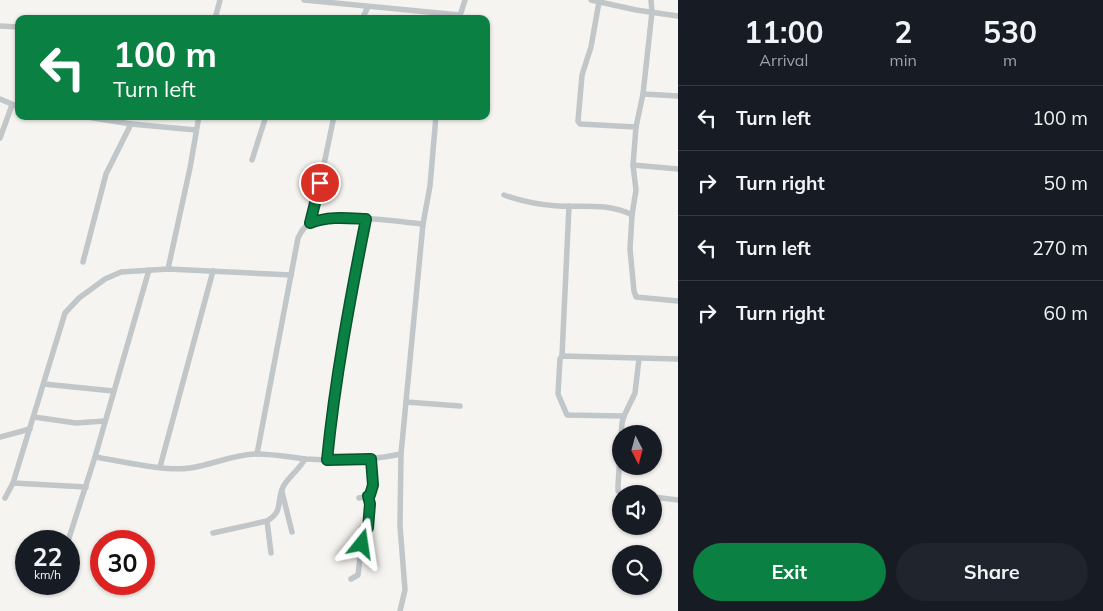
<!DOCTYPE html>
<html lang="en">
<head>
<meta charset="utf-8">
<style>
	:root { --surface:#171b24; --page:#20242c; --text:#f1f3f6; --muted:#9ea1a6; --line:#363941; --accent:#0b8043 }
	body { margin:0; font-family:Mulish,sans-serif; background:var(--page); color:var(--text); height:100vh; display:flex; flex-direction:column; font-size:19px; white-space:nowrap }
	* { box-sizing:border-box; margin:0 }
	p { font-size:16px; color:var(--muted) }
	.icon { flex:none; width:28px; height:28px; fill:none; stroke:currentColor; stroke-width:2; stroke-linecap:round; stroke-linejoin:round }
	.map { position:relative; flex:1; overflow:hidden }
	.details { display:flex; flex-direction:column; background:var(--surface); width:425px }
	.details>* { flex:none }
	.hud { position:absolute; left:15px; top:15px; width:475px; height:105px; border-radius:10px; box-shadow:0 1px 4px #0004; background:#0b8043; color:#fff; overflow:hidden }
	.needle { width:32px; rotate:174deg }
	.fabs { position:absolute; left:612px; top:425px; display:grid; gap:10px }
	.fabs a { display:grid; place-items:center; width:50px; height:50px; border-radius:50%; background:var(--surface); box-shadow:0 1px 4px #0004; font-size:25px }
	.speed { position:absolute; left:15px; top:530px; display:flex; gap:10px; font-size:25px; font-weight:700; text-align:center }
	.speed>* { display:grid; place-content:center; width:65px; height:65px; border-radius:50%; background:var(--surface); box-shadow:0 1px 4px #0004; line-height:1 }
	.speed small { font-size:12px; font-weight:400 }
	.speed .limit { border:8px solid #d22; background:#fff; color:#111 }
	.pin { position:absolute; display:grid; place-items:center; width:42px; height:42px; color:#fff; margin:-21px; border:2px solid #fff; border-radius:50%; box-shadow:0 1px 5px #0007 }
	.me { position:absolute; width:55px; margin:-28px; rotate:15deg; stroke-linejoin:round; filter:drop-shadow(0 0 4px #0008) }
	.turn { display:flex; align-items:center; gap:18px; height:105px; padding:0 15px; font-size:22px }
	.turn .icon { width:65px; height:65px; stroke-width:2.5 }
	.turn b { display:block; font-size:35px; line-height:42px }
	.eta { display:flex; justify-content:space-evenly; align-items:center; height:85px; text-align:center }
	.eta b { font-size:30px; font-weight:700; line-height:35px }
	.action { display:flex; gap:10px; margin-top:auto; padding:10px 15px }
	.action a { flex:1; height:58px; border-radius:30px; background:var(--accent); color:#fff; font-size:20px; font-weight:700; line-height:58px; text-align:center }
	.action a+a { background:var(--page); color:var(--text) }
	ul { padding:0; list-style:none }
	li { display:flex; align-items:center; gap:15px; height:65px; padding:0 15px; border-top:1px solid var(--line) }
	li div { flex:1 }
	li b { display:block; font-size:19px }
	li em { font-style:normal }
	main { display:flex; flex:1; min-height:0 }
	.map>svg:first-child { display:block }
	.lines { fill:none; stroke-linecap:round; stroke-linejoin:round }
	.minor { stroke:#c1c6c9; stroke-width:5.5 }
	.route-casing { stroke:#07532c; stroke-width:12 }
	.route { stroke:#0b8043; stroke-width:9 }
</style>
</head>
<body>
<main>
<div class="map">
<svg width="678" height="611" viewBox="0 0 678 611">
	<rect width="100%" height="100%" fill="#f5f4f0"/>
	<g class="lines">
		<g class="minor">
			<polyline points="304,0 460,15"/>
			<polyline points="591,0 636,10 678,16"/>
			<polyline points="651,0 652,12 643,94 678,96"/>
			<polyline points="599,2 591,47 582,75 578,121 580,124 636,127"/>
			<polyline points="215,19 220,0"/>
			<polyline points="362,19 368,7"/>
			<polyline points="459,19 465,0"/>
			<polyline points="0,26 19,27"/>
			<polyline points="643,94 636,127 633,165 636,190 632,215 630,249 634,291 636,297 678,301"/>
			<polyline points="0,99 19,107"/>
			<polyline points="81,116 131,124 196,130"/>
			<polyline points="0,138 12,105"/>
			<polyline points="252,160 266,116"/>
			<polyline points="633,165 678,169"/>
			<path d="M504,195C521,201 540,205 558,206C583,207 609,203 632,215"/>
			<polyline points="310,223 317,198 334,116"/>
			<polyline points="83,262 106,174 131,124"/>
			<polyline points="168,269 190,168 199,116"/>
			<polyline points="562,356 569,206"/>
			<polyline points="44,384 113,391"/>
			<polyline points="406,402 460,406"/>
			<polyline points="624,416 567,415 558,394 560,359 562,356 678,359"/>
			<polyline points="34,417 76,423 105,421"/>
			<polyline points="0,437 30,429"/>
			<path d="M257,454L298,238C301,232 304,226 310,223C330,211 398,222 423,224"/>
			<path d="M95,457C121,461 165,472 190,468C212,465 234,454 257,454C273,454 290,457 306,459C338,461 370,461 401,454L423,224L430,186L436,116"/>
			<polyline points="327,460 334,396 366,219"/>
			<polyline points="160,467 213,271"/>
			<polyline points="13,483 86,487"/>
			<polyline points="282,492 292,532"/>
			<polyline points="621,494 618,491 618,486 622,423 624,416 635,393 639,359"/>
			<polyline points="654,497 678,500"/>
			<polyline points="5,498 13,483 65,313 79,298 105,279 121,272 168,269 291,275"/>
			<path d="M359,498C363,497 369,497 371,493C376,485 372,468 371,459"/>
			<polyline points="213,533 267,521"/>
			<polyline points="68,541 95,457 149,270"/>
			<path d="M271,553L267,521C284,511 276,502 283,487C288,477 299,470 305,459"/>
			<polyline points="351,579 358,575 363,534 364,530 368,528 370,504 367,496"/>
			<polyline points="400,611 405,590 400,526 401,454"/>
		</g>
	</g>
	<g class="lines">
		<g class="route-casing">
			<path id="route" d="M320,183L310,223C329,216 346,218 366,219C350,299 335,379 327,460L371,459L373,485L370,495L368,496L370,504L368,528L364,530L362,544"/>
		</g>
		<use href="#route" class="route"/>
	</g>
</svg>
<div class="fabs">
<a><svg class="needle" viewBox="-14 -14 28 28"><path d="M0-13l5 13h-10z" fill="#e53935"/><path d="M0 13l5-13h-10z" fill="#9ea1a6"/></svg></a>
<a><svg class="icon" aria-label="sound" viewBox="0 0 24 24"><path d="M4 9h4l5-4v14l-5-4H4zM17 9q2 3 0 6"/></svg></a>
<a><svg class="icon" aria-label="search" viewBox="0 0 24 24"><circle cx="10" cy="10" r="6"/><path d="M15 15l6 6"/></svg></a>
</div>
<div class="speed"><div>22<small>km/h</small></div><div class="limit">30</div></div>
<div class="pin" style="left:320px;top:183px;background:#d93025"><svg class="icon" aria-label="arrive" viewBox="0 0 24 24"><path d="M6 21V4h12l-3 4 3 4H6"/></svg></div>
<svg class="me" style="left:362px;top:544px" viewBox="-20 -20 40 40"><path d="M0-17L14 15 0 8-14 15z" fill="#0b8043" stroke="#fff" stroke-width="4"/></svg>
<div class="hud">
<div class="turn"><svg class="icon" aria-label="left" viewBox="0 0 24 24"><path d="M17 20v-9H6M10 6l-5 5 5 5"/></svg><div><b>100 m</b>Turn left</div></div>
</div>
</div>
<section class="details">
<div class="eta">
<div><b>11:00</b><p>Arrival</p></div>
<div><b>2</b><p>min</p></div>
<div><b>530</b><p>m</p></div>
</div>
<ul>
<li><svg class="icon" aria-label="left" viewBox="0 0 24 24"><path d="M17 20v-9H6M10 6l-5 5 5 5"/></svg><div><b>Turn left</b></div><em>100 m</em></li>
<li><svg class="icon" aria-label="right" viewBox="0 0 24 24"><path d="M7 20v-9h11M14 6l5 5-5 5"/></svg><div><b>Turn right</b></div><em>50 m</em></li>
<li><svg class="icon" aria-label="left" viewBox="0 0 24 24"><path d="M17 20v-9H6M10 6l-5 5 5 5"/></svg><div><b>Turn left</b></div><em>270 m</em></li>
<li><svg class="icon" aria-label="right" viewBox="0 0 24 24"><path d="M7 20v-9h11M14 6l5 5-5 5"/></svg><div><b>Turn right</b></div><em>60 m</em></li>
</ul>
<div class="action"><a>Exit</a><a>Share</a></div>
</section>
</main>
</body>
</html>
